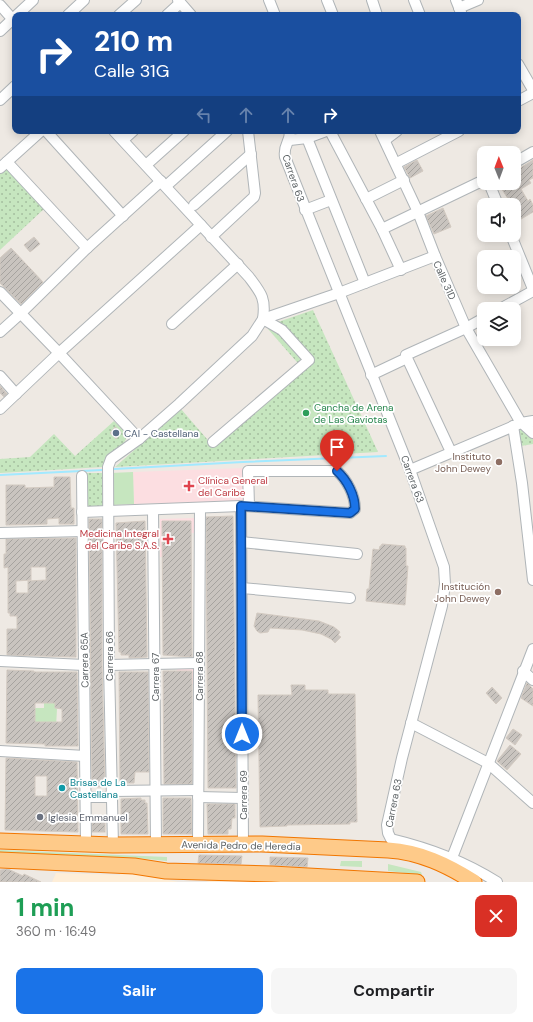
<!DOCTYPE html>
<html lang="es">
<head>
<meta charset="utf-8">
<style>
	:root { --surface:#fff; --page:#f6f6f6; --text:#202124; --muted:#757577; --accent:#1a73e8 }
	body { margin:0; font-family:"DM Sans",sans-serif; background:var(--page); color:var(--text); height:100vh; display:flex; flex-direction:column; font-size:15px; white-space:nowrap }
	* { box-sizing:border-box; margin:0 }
	p { font-size:13px; color:var(--muted) }
	.icon { flex:none; width:22px; height:22px; fill:none; stroke:currentColor; stroke-width:2; stroke-linecap:round; stroke-linejoin:round }
	.map { position:relative; height:882px; overflow:hidden }
	.side { display:flex; flex-direction:column; background:var(--surface); flex:1 }
	.side>* { flex:none }
	.guide { position:absolute; left:12px; top:12px; width:509px; height:122px; border-radius:8px; box-shadow:0 2px 10px #0003; background:#1a4fa0; color:#fff; overflow:hidden }
	.needle { width:26px; rotate:359deg }
	.buttons { position:absolute; left:477px; top:146px; display:grid; gap:8px }
	.buttons a { display:grid; place-items:center; width:44px; height:44px; border-radius:8px; background:var(--surface); box-shadow:0 2px 10px #0003; font-size:20px }
	.pin { position:absolute; display:grid; place-items:center; width:34px; height:34px; color:#fff; margin:-41px -17px; border-radius:50% 50% 50% 0; rotate:-45deg; box-shadow:0 0 4px #0007 }
	.pin .icon { rotate:45deg }
	.me { position:absolute; width:44px; margin:-22px; rotate:0deg; stroke-linejoin:round; filter:drop-shadow(0 0 3px #0008) }
	.turn { display:flex; align-items:center; gap:14px; height:84px; padding:0 16px; font-size:18px }
	.turn .icon { width:52px; height:52px; stroke-width:2.5 }
	.turn b { display:block; font-size:28px; line-height:34px }
	.lanes { display:flex; align-items:center; height:38px; padding:0 16px; background:#0003; justify-content:center; gap:20px; direction:ltr }
	.lanes .off { opacity:.35 }
	.round { display:grid; place-items:center; flex:none; width:42px; height:42px; border-radius:8px; background:var(--page) }
	.overview { display:flex; align-items:center; justify-content:space-between; height:68px; padding:0 16px }
	h1 { font-size:24px; font-weight:700; line-height:30px; color:#1e9e55 }
	.primary-button { display:flex; gap:8px; margin-top:auto; padding:8px 16px }
	.primary-button a { flex:1; height:46px; border-radius:8px; background:var(--accent); color:#fff; font-size:16px; font-weight:700; line-height:46px; text-align:center }
	.primary-button a+a { background:var(--page); color:var(--text) }
	.map>svg:first-child { display:block }
	.commercial { fill:#feeed8 }
	.medical { fill:#fcdee1 }
	.green { fill:#c6e6bf }
	.park { fill:url(#park-dots) }
	.lines { fill:none; stroke-linecap:round; stroke-linejoin:round }
	.stream { stroke:#a2e9ff; stroke-width:2 }
	.building { fill:url(#building-hatch); stroke:#d3cac1; fill-rule:evenodd }
	.minor-casing { stroke:#b0b5b8; stroke-width:12 }
	.highway-casing { stroke:#f17600; stroke-width:17 }
	.minor { stroke:#fff; stroke-width:10 }
	.highway { stroke:#feca89; stroke-width:15 }
	.route-casing { stroke:#114b97; stroke-width:10 }
	.route { stroke:#1a73e8; stroke-width:7 }
	.leisure-dot { fill:#2e9e5b; stroke:#fff; stroke-width:1.5 }
	.service-dot { fill:#5c6f8a; stroke:#fff; stroke-width:1.5 }
	.education-dot { fill:#8d6e63; stroke:#fff; stroke-width:1.5 }
	.health-dot { fill:#e0444e; stroke:#fff; stroke-width:1.5 }
	.culture-dot { fill:#0f9aa8; stroke:#fff; stroke-width:1.5 }
	.worship-dot { fill:#6b7280; stroke:#fff; stroke-width:1.5 }
	.labels { text-anchor:middle; stroke-width:3.5; stroke-linejoin:round; paint-order:stroke }
	.street-label { font-size:10px; fill:#5b6164; stroke:#fff }
	.leisure-label { font-size:10px; fill:#27864d; stroke:#fff; text-anchor:start }
	.service-label { font-size:10px; fill:#4e5e75; stroke:#fff; text-anchor:start }
	.education-label { font-size:10px; fill:#785e54; stroke:#fff; text-anchor:end }
	.health-label { font-size:10px; fill:#be3a42; stroke:#fff; text-anchor:start }
	.culture-label { font-size:10px; fill:#0d838f; stroke:#fff; text-anchor:start }
	.worship-label { font-size:10px; fill:#5b616d; stroke:#fff; text-anchor:start }
</style>
</head>
<body>
<div class="map">
<svg width="533" height="882" viewBox="0 0 533 882">
	<defs>
		<pattern id="park-dots" width="8" height="8" patternUnits="userSpaceOnUse"><rect width="8" height="8" fill="#c6e6bf"/><path d="M2 2h.1M6 6h.1" fill="none" stroke="#a4be9f" stroke-width="1.8" stroke-linecap="round"/></pattern>
		<pattern id="building-hatch" width="6" height="6" patternUnits="userSpaceOnUse"><rect width="6" height="6" fill="#c9c4bf"/><path d="M-1 1l2-2M0 6l6-6M5 7l2-2" fill="none" stroke="#a6a39f"/></pattern>
	</defs>
	<rect width="100%" height="100%" fill="#eee9e3"/>
	<g class="commercial">
		<polygon points="56,873 120,875 120,873 149,876 178,882 52,882"/>
		<polygon points="212,880 275,881 206,882"/>
	</g>
	<g class="medical">
		<polygon points="244,468 244,501 134,504 133,472"/>
		<polygon points="194,518 194,533 176,534 176,556 160,557 160,519"/>
		<rect x="177" y="669" width="17" height="15"/>
	</g>
	<g class="green">
		<polygon points="133,472 134,504 112,505 111,473"/>
		<polygon points="44,703 55,703 55,708 57,709 56,727 45,732 45,722 35,722 35,708 44,708"/>
		<polygon points="0,850 167,857 167,861 137,858 0,853"/>
		<polygon points="341,861 362,861 362,867 340,866"/>
		<polygon points="388,864 421,872 422,875 388,871"/>
	</g>
	<g class="park">
		<polygon points="7,167 45,208 0,250 0,173"/>
		<polygon points="313,310 378,452 115,467 181,409 213,446 303,369 268,329 275,323"/>
		<polygon points="114,421 125,432 126,439 124,443 117,449 103,467 0,473 0,459 30,457 54,434 75,456"/>
		<polygon points="519,426 533,439 533,444 521,446"/>
		<polygon points="87,473 102,473 103,505 102,508 87,508"/>
	</g>
	<g class="lines">
		<g class="stream">
			<polyline points="114,469 243,462 386,456"/>
			<polyline points="0,475 102,470"/>
		</g>
	</g>
	<g class="building">
		<polygon points="417,160 423,171 410,178 404,167"/>
		<polygon points="533,160 533,178 529,180 531,183 521,189 528,201 530,199 533,205 533,212 516,222 514,219 514,205 512,205 498,183 514,183 514,172"/>
		<polygon points="443,208 451,227 434,234 426,216"/>
		<polygon points="34,237 40,244 30,252 24,245"/>
		<polygon points="11,248 43,282 21,304 0,283 0,258"/>
		<polygon points="0,386 7,394 4,397 0,393"/>
		<polygon points="115,427 121,432 116,439 110,433"/>
		<polygon points="54,477 70,477 71,508 74,508 74,524 59,524 59,518 47,519 47,524 6,525 6,485 25,485 25,488 54,487"/>
		<polygon points="233,516 236,788 208,788 206,517"/>
		<polygon points="89,519 102,519 102,665 105,787 92,787"/>
		<polygon points="145,521 147,657 129,658 129,655 121,655 121,652 119,652 116,523"/>
		<polygon points="162,521 191,521 192,657 163,655"/>
		<path d="M76,538V657L7,655V629H17V616H10V613H8V567L4,568V554H6V539ZM31,567H46V580L28,581V593H16V581L31,580Z"/>
		<polygon points="382,544 405,546 405,548 406,548 406,566 408,566 405,605 366,601 367,589 369,589 373,549 379,550 380,546 381,546"/>
		<polygon points="257,613 319,621 334,627 340,632 338,635 341,637 335,643 331,639 321,634 302,630 270,628 268,632 260,633 257,631 254,626"/>
		<path d="M7,670L34,671V672H77L78,746H45V744L6,743ZM35,703H55V708L62,709V722H35Z"/>
		<polygon points="163,671 192,671 192,784 164,784"/>
		<polygon points="119,672 148,672 149,772 135,772 134,783 120,783"/>
		<polygon points="527,683 533,689 533,706 521,698"/>
		<polygon points="291,685 305,685 305,690 328,690 328,694 355,694 357,822 350,822 350,824 287,825 287,826 260,827 258,695 292,695"/>
		<polygon points="492,687 502,698 496,704 486,693"/>
		<polygon points="513,729 522,735 515,745 506,738"/>
		<polygon points="510,745 521,754 507,770 497,761"/>
		<path d="M6,758L77,762L78,832L5,830ZM35,776H47V796H35Z"/>
		<polygon points="141,798 141,800 145,800 145,803 147,803 148,834 121,834 121,799"/>
		<polygon points="163,798 191,798 192,834 163,834"/>
		<polygon points="207,804 235,804 235,818 232,818 231,829 228,829 228,834 208,834"/>
		<rect x="92" y="817" width="13" height="15"/>
		<polygon points="199,855 242,856 241,864 198,863"/>
		<polygon points="270,857 308,858 307,867 270,865"/>
		<polygon points="8,869 23,876 24,874 41,882 0,882 0,870"/>
	</g>
	<g class="lines">
		<g class="minor-casing">
			<g id="minor">
				<polyline points="178,0 191,15"/>
				<polyline points="269,0 275,15"/>
				<polyline points="327,0 333,15"/>
				<polyline points="372,0 377,15"/>
				<polyline points="414,0 420,15"/>
				<polyline points="456,0 462,15"/>
				<polyline points="0,5 15,22"/>
				<polyline points="459,8 478,0"/>
				<polyline points="17,15 33,0"/>
				<polyline points="68,15 84,0"/>
				<polyline points="119,15 136,0"/>
				<polyline points="167,15 180,3"/>
				<polyline points="0,31 15,17"/>
				<polyline points="518,64 533,90"/>
				<polyline points="0,100 15,86"/>
				<polyline points="518,101 533,93"/>
				<polyline points="46,131 123,216"/>
				<path d="M114,131L249,277C261,293 266,298 263,319L282,330L309,360L213,442"/>
				<path d="M290,131C290,144 283,144 285,157L410,470L444,567L445,584L442,606L402,758L387,825L388,833L391,839C429,848 464,861 497,882"/>
				<polyline points="330,131 382,229 401,270"/>
				<polyline points="380,131 418,212 435,256 466,328 521,423"/>
				<polyline points="307,138 365,283"/>
				<polyline points="123,140 133,131"/>
				<polyline points="290,140 307,138 326,131"/>
				<polyline points="385,140 397,131"/>
				<polyline points="7,162 87,248"/>
				<polyline points="397,163 459,131"/>
				<polyline points="514,163 533,152"/>
				<polyline points="146,165 184,131"/>
				<polyline points="0,168 41,131"/>
				<polyline points="489,183 498,205"/>
				<polyline points="166,186 227,131"/>
				<polyline points="366,199 404,180"/>
				<polyline points="194,205 251,154"/>
				<polyline points="305,210 331,200"/>
				<polyline points="382,229 484,180"/>
				<polyline points="511,235 533,289"/>
				<polyline points="211,237 254,197 255,193 248,131"/>
				<polyline points="0,292 59,353 139,439"/>
				<polyline points="500,309 533,291"/>
				<polyline points="172,324 238,264"/>
				<polyline points="0,332 20,314 87,248 161,181"/>
				<polyline points="407,358 451,452"/>
				<polyline points="371,375 407,358 406,355 466,328 484,318"/>
				<polyline points="0,376 16,394"/>
				<polyline points="0,409 59,353 201,225"/>
				<polyline points="522,423 533,433"/>
				<polyline points="513,426 522,483 533,580"/>
				<polyline points="410,470 521,423 533,421"/>
				<polyline points="82,476 86,844"/>
				<polyline points="241,506 243,843"/>
				<polyline points="153,510 156,844"/>
				<path d="M82,512L241,506H244L350,513L355,509C355,495 347,480 337,471H248L249,506"/>
				<polyline points="0,533 83,531"/>
				<polyline points="241,542 357,554"/>
				<polyline points="242,588 350,598"/>
				<polyline points="0,661 84,665"/>
				<polyline points="109,665 199,663"/>
				<polyline points="523,671 533,680"/>
				<polyline points="411,723 488,763 533,803"/>
				<polyline points="0,751 85,756"/>
				<polyline points="85,797 112,797 112,791 198,790"/>
				<polyline points="198,797 242,798"/>
				<polyline points="198,844 200,508"/>
				<polyline points="113,845 109,665 108,467 111,459 139,439 179,404 252,336 263,319 339,293 435,256"/>
				<polyline points="450,863 533,649"/>
			</g>
		</g>
		<g class="highway-casing">
			<g id="highway">
				<path d="M0,841L113,845L262,844L388,850C420,852 447,865 474,882"/>
				<polyline points="0,860 134,866 166,871 272,874 417,882"/>
			</g>
		</g>
		<use href="#minor" class="minor"/>
		<use href="#highway" class="highway"/>
	</g>
	<g class="lines">
		<g class="route-casing">
			<path id="route" d="M242,734L241,506L350,513L355,509C355,495 347,480 337,471"/>
		</g>
		<use href="#route" class="route"/>
	</g>
	<circle class="leisure-dot" cx="306" cy="413" r="4"/>
	<circle class="service-dot" cx="116" cy="433" r="4"/>
	<g class="education-dot">
		<circle cx="499" cy="462" r="4"/>
		<circle cx="498" cy="592" r="4"/>
	</g>
	<g class="health-dot">
		<path d="M187 480h4v4h4v4h-4v4h-4v-4h-4v-4h4z"/>
		<path d="M166 533h4v4h4v4h-4v4h-4v-4h-4v-4h4z"/>
	</g>
	<circle class="culture-dot" cx="62" cy="788" r="4"/>
	<circle class="worship-dot" cx="40" cy="817" r="4"/>
	<g class="labels">
		<g class="street-label">
			<text transform="translate(294 178) rotate(71)" y="4">Carrera 63</text>
			<text transform="translate(445 280) rotate(66)" y="4">Calle 31D</text>
			<text transform="translate(413 479) rotate(70)" y="4">Carrera 63</text>
			<text transform="translate(109 656) rotate(-90)" y="4">Carrera 66</text>
			<text transform="translate(84 660) rotate(-91)" y="4">Carrera 65A</text>
			<text transform="translate(199 676) rotate(-90)" y="4">Carrera 68</text>
			<text transform="translate(155 677) rotate(-90)" y="4">Carrera 67</text>
			<text transform="translate(243 795) rotate(-90)" y="4">Carrera 69</text>
			<text transform="translate(393 803) rotate(-79)" y="4">Carrera 63</text>
			<text transform="translate(241 845) rotate(1)" y="4">Avenida Pedro de Heredia</text>
		</g>
		<g class="leisure-label">
			<text x="314" y="411">Cancha de Arena<tspan x="314" dy="12">de Las Gaviotas</tspan></text>
		</g>
		<g class="service-label">
			<text x="124" y="437">CAI - Castellana</text>
		</g>
		<g class="education-label">
			<text x="491" y="460">Instituto<tspan x="491" dy="12">John Dewey</tspan></text>
			<text x="490" y="590">Institución<tspan x="490" dy="12">John Dewey</tspan></text>
		</g>
		<g class="health-label">
			<text x="198" y="484">Clínica General<tspan x="198" dy="12">del Caribe</tspan></text>
			<text x="159" y="537" text-anchor="end">Medicina Integral<tspan x="159" dy="12">del Caribe S.A.S.</tspan></text>
		</g>
		<g class="culture-label">
			<text x="70" y="786">Brisas de La<tspan x="70" dy="12">Castellana</tspan></text>
		</g>
		<g class="worship-label">
			<text x="48" y="821">Iglesia Emmanuel</text>
		</g>
	</g>
</svg>
<div class="buttons">
<a><svg class="needle" viewBox="-14 -14 28 28"><path d="M0-13l5 13h-10z" fill="#e53935"/><path d="M0 13l5-13h-10z" fill="#757577"/></svg></a>
<a><svg class="icon" aria-label="sound" viewBox="0 0 24 24"><path d="M4 9h4l5-4v14l-5-4H4zM17 9q2 3 0 6"/></svg></a>
<a><svg class="icon" aria-label="search" viewBox="0 0 24 24"><circle cx="10" cy="10" r="6"/><path d="M15 15l6 6"/></svg></a>
<a><svg class="icon" aria-label="layers" viewBox="0 0 24 24"><path d="M12 4l9 5-9 5-9-5zM3 14l9 5 9-5"/></svg></a>
</div>
<div class="pin" style="left:337px;top:471px;background:#d93025"><svg class="icon" aria-label="arrive" viewBox="0 0 24 24"><path d="M6 21V4h12l-3 4 3 4H6"/></svg></div>
<svg class="me" style="left:242px;top:734px" viewBox="-20 -20 40 40"><circle r="17" fill="#1a73e8" stroke="#fff" stroke-width="3"/><path d="M0-11L8 9 0 5-8 9z" fill="#fff"/></svg>
<div class="guide">
<div class="turn"><svg class="icon" aria-label="right" viewBox="0 0 24 24"><path d="M7 20v-9h11M14 6l5 5-5 5"/></svg><div><b>210 m</b>Calle 31G</div></div>
<div class="lanes"><svg class="icon off" aria-label="left" viewBox="0 0 24 24"><path d="M17 20v-9H6M10 6l-5 5 5 5"/></svg><svg class="icon off" aria-label="ahead" viewBox="0 0 24 24"><path d="M12 20V5M6 11l6-6 6 6"/></svg><svg class="icon off" aria-label="ahead" viewBox="0 0 24 24"><path d="M12 20V5M6 11l6-6 6 6"/></svg><svg class="icon" aria-label="right" viewBox="0 0 24 24"><path d="M7 20v-9h11M14 6l5 5-5 5"/></svg></div>
</div>
</div>
<section class="side">
<div class="overview"><div><h1>1 min</h1><p>360 m · 16:49</p></div><a class="round" style="background:#d93025;color:#fff"><svg class="icon" aria-label="close" viewBox="0 0 24 24"><path d="M6 6l12 12M18 6L6 18"/></svg></a></div>
<div class="primary-button"><a>Salir</a><a>Compartir</a></div>
</section>
</body>
</html>
